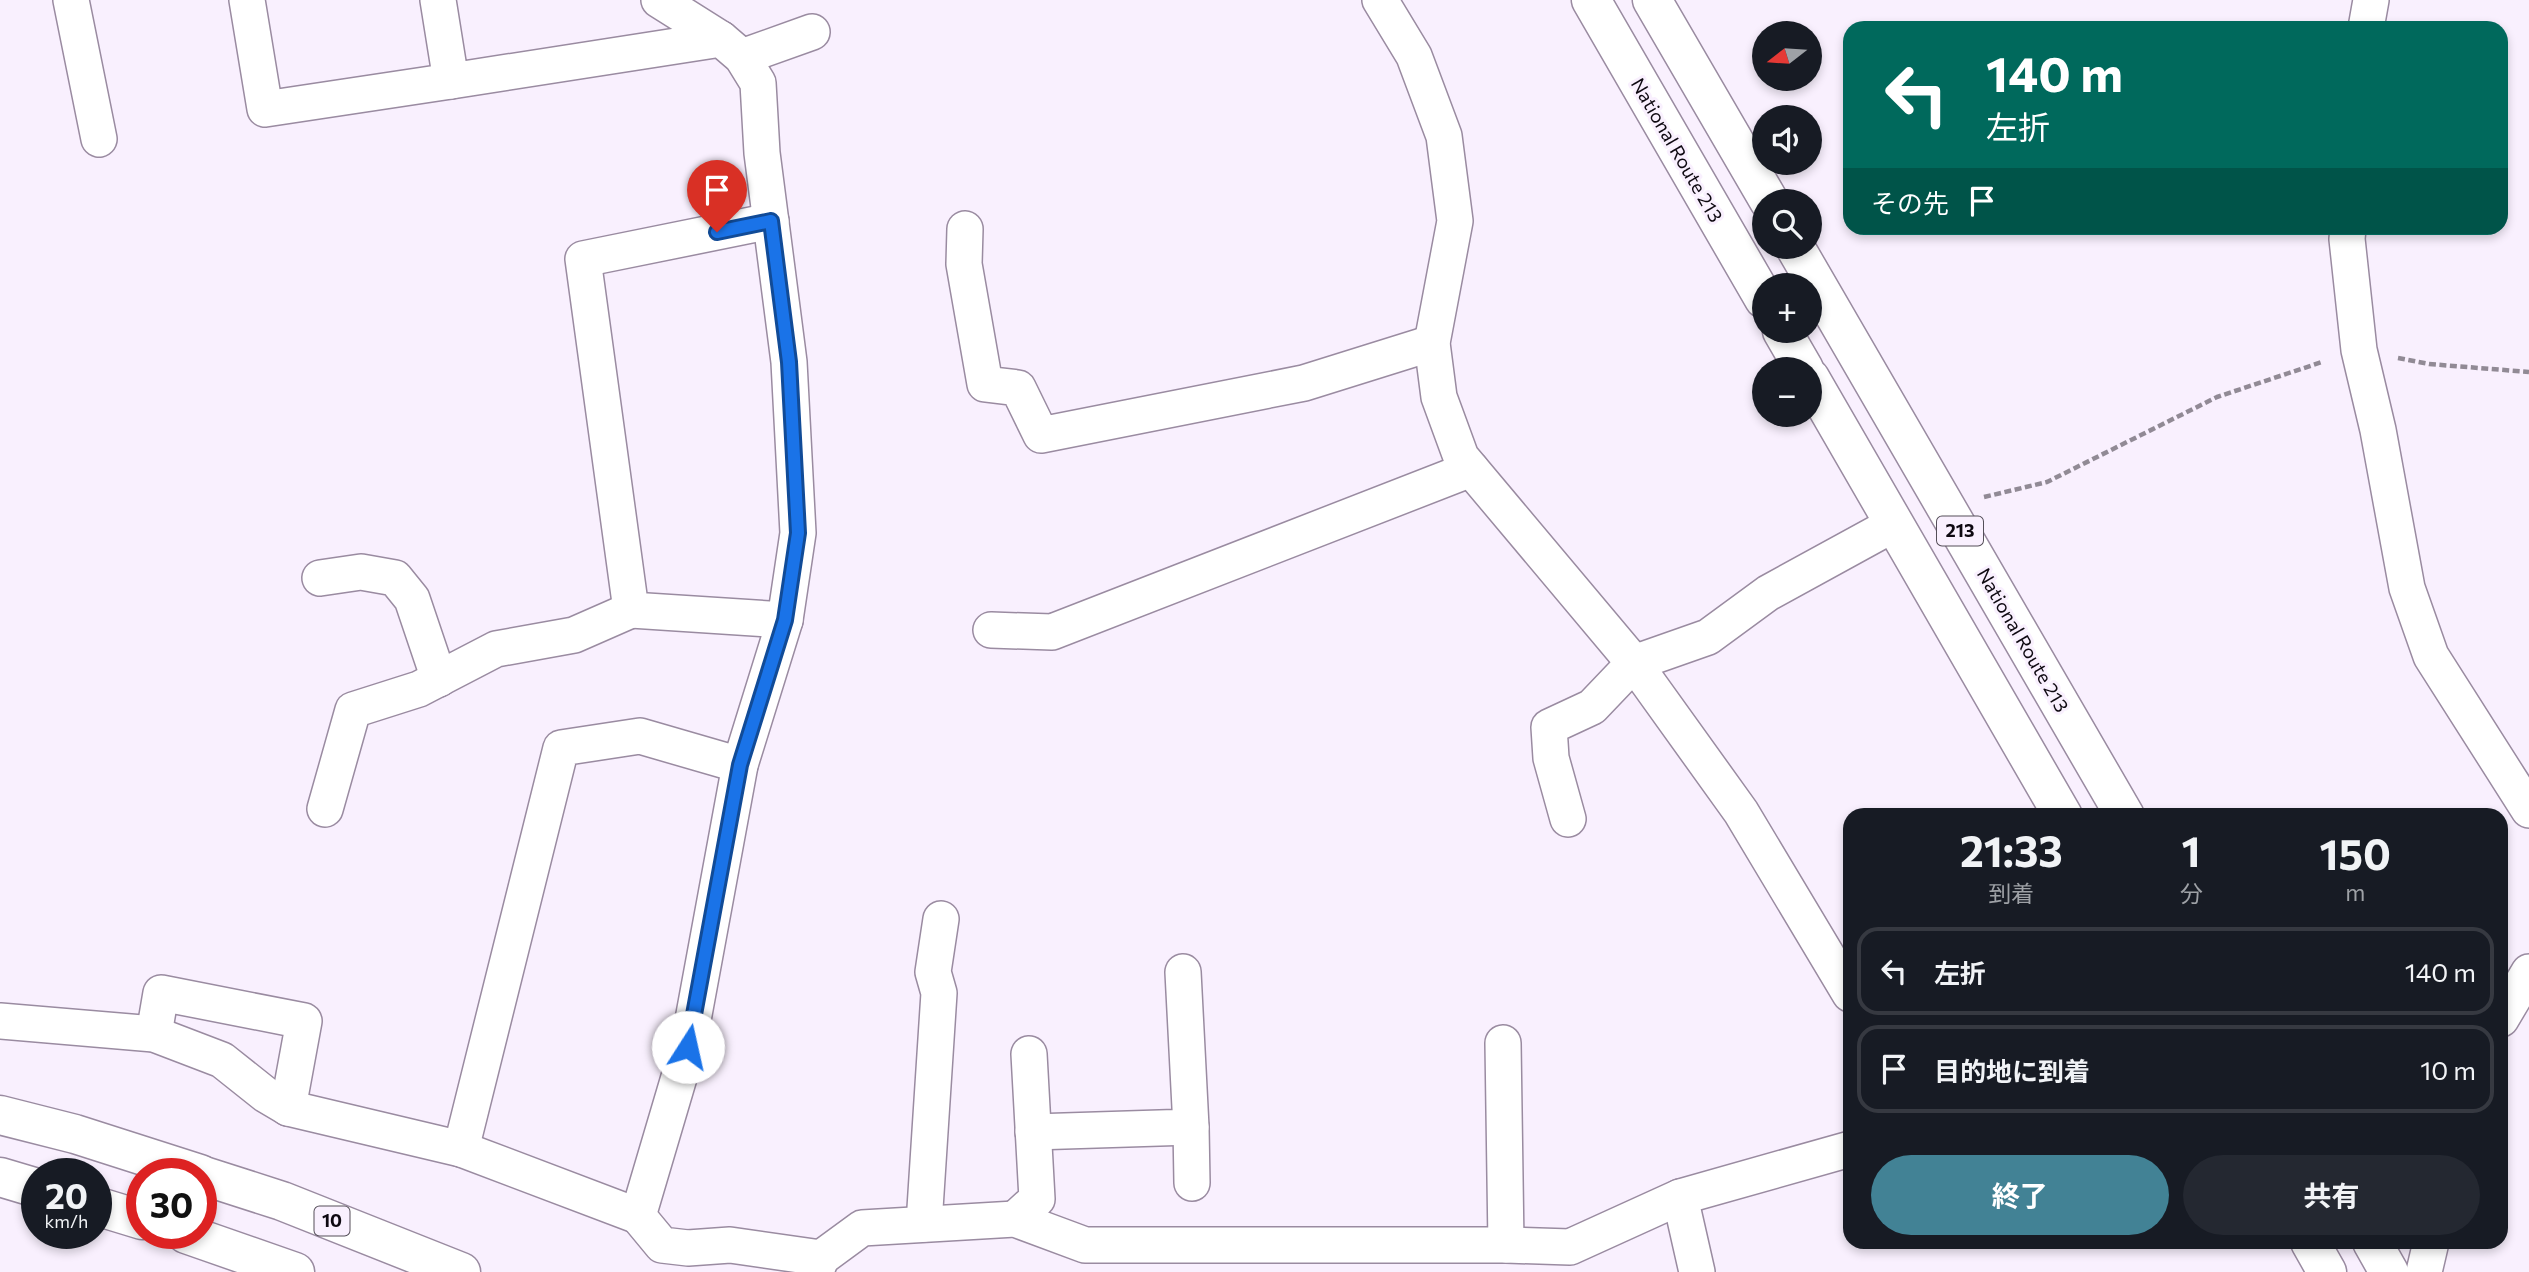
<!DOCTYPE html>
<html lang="ja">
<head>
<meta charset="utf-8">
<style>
	:root { --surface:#171b24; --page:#242831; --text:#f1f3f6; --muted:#9ea1a6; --line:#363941; --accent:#428295 }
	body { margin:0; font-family:Commissioner,"Noto Sans JP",sans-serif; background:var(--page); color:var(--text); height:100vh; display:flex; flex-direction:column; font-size:26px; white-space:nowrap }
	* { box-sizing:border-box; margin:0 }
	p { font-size:23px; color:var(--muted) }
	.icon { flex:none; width:38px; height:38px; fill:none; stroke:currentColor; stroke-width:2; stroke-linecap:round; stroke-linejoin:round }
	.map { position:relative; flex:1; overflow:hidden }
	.side { position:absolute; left:1843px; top:808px; width:665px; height:441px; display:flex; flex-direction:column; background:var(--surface); border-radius:21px; box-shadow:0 4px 10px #0003 }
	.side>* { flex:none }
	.top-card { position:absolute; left:1843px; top:21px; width:665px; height:214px; border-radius:21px; box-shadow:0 4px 10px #0003; background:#00695c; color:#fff; overflow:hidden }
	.needle { width:46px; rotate:253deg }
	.buttons { position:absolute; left:1752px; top:21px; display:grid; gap:14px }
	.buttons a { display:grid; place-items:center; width:70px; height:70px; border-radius:50%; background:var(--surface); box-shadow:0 4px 10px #0003; font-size:35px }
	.speed { position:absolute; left:21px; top:1158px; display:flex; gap:14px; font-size:35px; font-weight:700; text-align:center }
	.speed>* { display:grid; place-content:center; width:91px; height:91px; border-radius:50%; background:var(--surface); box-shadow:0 4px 10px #0003; line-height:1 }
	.speed small { font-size:18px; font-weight:400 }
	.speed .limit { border:10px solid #d22; background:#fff; color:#111 }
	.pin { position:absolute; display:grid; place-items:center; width:60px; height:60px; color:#fff; margin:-72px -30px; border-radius:50% 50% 50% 0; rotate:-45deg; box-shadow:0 0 7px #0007 }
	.pin .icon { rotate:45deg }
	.me { position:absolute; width:77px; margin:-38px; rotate:10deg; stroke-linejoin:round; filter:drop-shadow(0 0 5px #0008) }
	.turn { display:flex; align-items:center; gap:24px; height:147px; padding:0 28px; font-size:32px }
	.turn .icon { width:91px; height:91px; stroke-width:2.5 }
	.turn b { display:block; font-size:49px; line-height:60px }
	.then { display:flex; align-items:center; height:66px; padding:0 28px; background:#0003; gap:14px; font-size:26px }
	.eta { display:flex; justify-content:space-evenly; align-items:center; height:119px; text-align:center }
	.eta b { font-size:42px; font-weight:700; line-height:49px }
	.cta { display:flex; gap:14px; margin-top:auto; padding:14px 28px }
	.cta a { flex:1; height:80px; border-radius:42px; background:var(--accent); color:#fff; font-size:28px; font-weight:700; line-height:80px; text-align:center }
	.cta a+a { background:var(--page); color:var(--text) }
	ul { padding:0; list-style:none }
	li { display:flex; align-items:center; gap:21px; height:88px; margin:0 14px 10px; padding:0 14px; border:4px solid var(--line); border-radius:21px }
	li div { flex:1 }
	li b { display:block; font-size:26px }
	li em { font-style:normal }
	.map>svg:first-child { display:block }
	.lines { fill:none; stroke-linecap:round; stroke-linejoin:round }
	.street-casing { stroke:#9a8ba1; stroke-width:38 }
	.highway-casing { stroke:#9a8ba1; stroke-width:41 }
	.path { stroke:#918a95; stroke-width:4.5; stroke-dasharray:7 3.5; stroke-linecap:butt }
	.street { stroke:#fff; stroke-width:35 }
	.highway { stroke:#fff; stroke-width:38 }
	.route-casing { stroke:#114b97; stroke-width:18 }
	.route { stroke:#1a73e8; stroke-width:12 }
	.labels { text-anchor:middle; stroke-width:6; stroke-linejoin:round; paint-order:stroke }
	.shield { fill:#f9f0fe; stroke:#544e58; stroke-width:2 }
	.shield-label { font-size:18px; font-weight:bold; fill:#0e0911 }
	.street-label { font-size:19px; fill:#0e0911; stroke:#f9f0fe }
</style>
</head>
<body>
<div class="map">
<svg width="2529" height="1272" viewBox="0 0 2529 1272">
	<rect width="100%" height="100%" fill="#f9f0fe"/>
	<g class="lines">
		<g class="street-casing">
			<g id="street">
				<polyline points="71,0 99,139"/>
				<polyline points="247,0 265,109 451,81"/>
				<polyline points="438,0 451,81 721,39 742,57 758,83 762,153 789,362 798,533 785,620 740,765 688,1047 638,1216 662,1245 688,1248 730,1245 821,1258 816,1272"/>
				<polyline points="659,0 721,39"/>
				<polyline points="1380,0 1414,56 1444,136 1455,221 1432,343 1439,397 1461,457 1634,663 1741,812 1850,994"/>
				<polyline points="2366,28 2371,0"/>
				<polyline points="742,57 812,32"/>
				<polyline points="771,221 583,259 631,610 785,620"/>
				<polyline points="2348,228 2347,239 2359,350 2378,430 2407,588 2431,656 2529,810"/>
				<polyline points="965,229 964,264 985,384 1018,388 1041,435 1304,383 1432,343"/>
				<polyline points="320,578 361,572 395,578 412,599 439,679"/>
				<polyline points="991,630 1052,632 1471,469"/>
				<polyline points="325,809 353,710 419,689 496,649 574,635 631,610"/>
				<polyline points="1568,819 1551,758 1549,727 1592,707 1634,663 1708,637 1768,593 1894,524"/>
				<polyline points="2501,1019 2529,972"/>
				<polyline points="0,1021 154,1034 222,1060 266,1095 288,1108 461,1149 638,1216"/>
				<polyline points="154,1034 161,993 304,1021 288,1108"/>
				<polyline points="1191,1127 1192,1183"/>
				<polyline points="1033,1132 1191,1127 1183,972"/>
				<polyline points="461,1149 561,748 640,736 740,765"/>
				<polyline points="1680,1197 1697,1272"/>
				<polyline points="1015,1219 1037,1199 1029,1054"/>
				<polyline points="924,1224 939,993 933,972 941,919"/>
				<polyline points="1506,1245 1570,1247 1680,1197 1850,1149"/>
				<polyline points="821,1258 862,1228 1015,1219 1085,1245 1506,1245 1503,1043"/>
				<polyline points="2424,1272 2431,1242"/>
			</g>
		</g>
		<g class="highway-casing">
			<g id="highway">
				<polyline points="1591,0 1764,299"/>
				<polyline points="1652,0 1769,201"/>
				<polyline points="1795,247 2125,816"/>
				<polyline points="1782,331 1804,369"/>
				<polyline points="1810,378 2063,816"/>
				<polyline points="0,1115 75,1134 200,1174"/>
				<polyline points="201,1175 282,1201 461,1272"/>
				<polyline points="0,1177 37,1188"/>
				<polyline points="96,1206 142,1220"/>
				<polyline points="186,1234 295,1272"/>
				<polyline points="2310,1242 2327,1272"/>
				<polyline points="2372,1242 2389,1272"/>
			</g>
		</g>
		<g class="path">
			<polyline points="2398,358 2429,364 2529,372"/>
			<polyline points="1984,497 2047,482 2217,397 2322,362"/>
		</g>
		<use href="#street" class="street"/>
		<use href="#highway" class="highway"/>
	</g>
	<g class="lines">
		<g class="route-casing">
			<polyline id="route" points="688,1047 740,765 785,620 798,533 789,362 771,221 717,232"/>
		</g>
		<use href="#route" class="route"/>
	</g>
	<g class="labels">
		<g class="shield">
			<rect x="1937" y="516.5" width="46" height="29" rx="5"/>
			<rect x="314.5" y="1206.5" width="35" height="29" rx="5"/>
		</g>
		<g class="shield-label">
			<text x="1960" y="537">213</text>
			<text x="332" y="1227">10</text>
		</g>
		<g class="street-label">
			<text transform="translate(1677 150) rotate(60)" y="7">National Route 213</text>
			<text transform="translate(2023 640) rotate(60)" y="7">National Route 213</text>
		</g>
	</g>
</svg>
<div class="buttons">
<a><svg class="needle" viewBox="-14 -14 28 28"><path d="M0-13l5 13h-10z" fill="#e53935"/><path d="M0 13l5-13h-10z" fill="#9ea1a6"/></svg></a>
<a><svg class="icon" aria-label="sound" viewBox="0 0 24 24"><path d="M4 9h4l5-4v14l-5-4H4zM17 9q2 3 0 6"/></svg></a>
<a><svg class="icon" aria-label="search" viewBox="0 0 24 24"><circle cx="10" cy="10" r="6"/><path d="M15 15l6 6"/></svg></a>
<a>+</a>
<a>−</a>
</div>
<div class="speed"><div>20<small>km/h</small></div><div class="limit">30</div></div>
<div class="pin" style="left:717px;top:232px;background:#d93025"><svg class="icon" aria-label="arrive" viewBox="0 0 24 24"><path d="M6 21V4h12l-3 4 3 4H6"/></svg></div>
<svg class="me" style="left:688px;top:1047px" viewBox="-20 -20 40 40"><circle r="19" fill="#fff"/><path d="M0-13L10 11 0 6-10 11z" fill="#1a73e8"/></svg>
<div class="top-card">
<div class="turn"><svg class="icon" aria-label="left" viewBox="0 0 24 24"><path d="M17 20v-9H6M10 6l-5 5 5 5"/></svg><div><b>140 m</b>左折</div></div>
<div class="then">その先<svg class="icon" aria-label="arrive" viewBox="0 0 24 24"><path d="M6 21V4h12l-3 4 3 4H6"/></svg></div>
</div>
<section class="side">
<div class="eta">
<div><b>21:33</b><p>到着</p></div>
<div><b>1</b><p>分</p></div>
<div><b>150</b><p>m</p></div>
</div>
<ul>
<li><svg class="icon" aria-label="left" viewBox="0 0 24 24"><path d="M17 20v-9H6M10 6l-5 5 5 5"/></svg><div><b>左折</b></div><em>140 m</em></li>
<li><svg class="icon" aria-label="arrive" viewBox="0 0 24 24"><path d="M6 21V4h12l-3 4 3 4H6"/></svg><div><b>目的地に到着</b></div><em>10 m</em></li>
</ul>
<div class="cta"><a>終了</a><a>共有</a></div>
</section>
</div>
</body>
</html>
